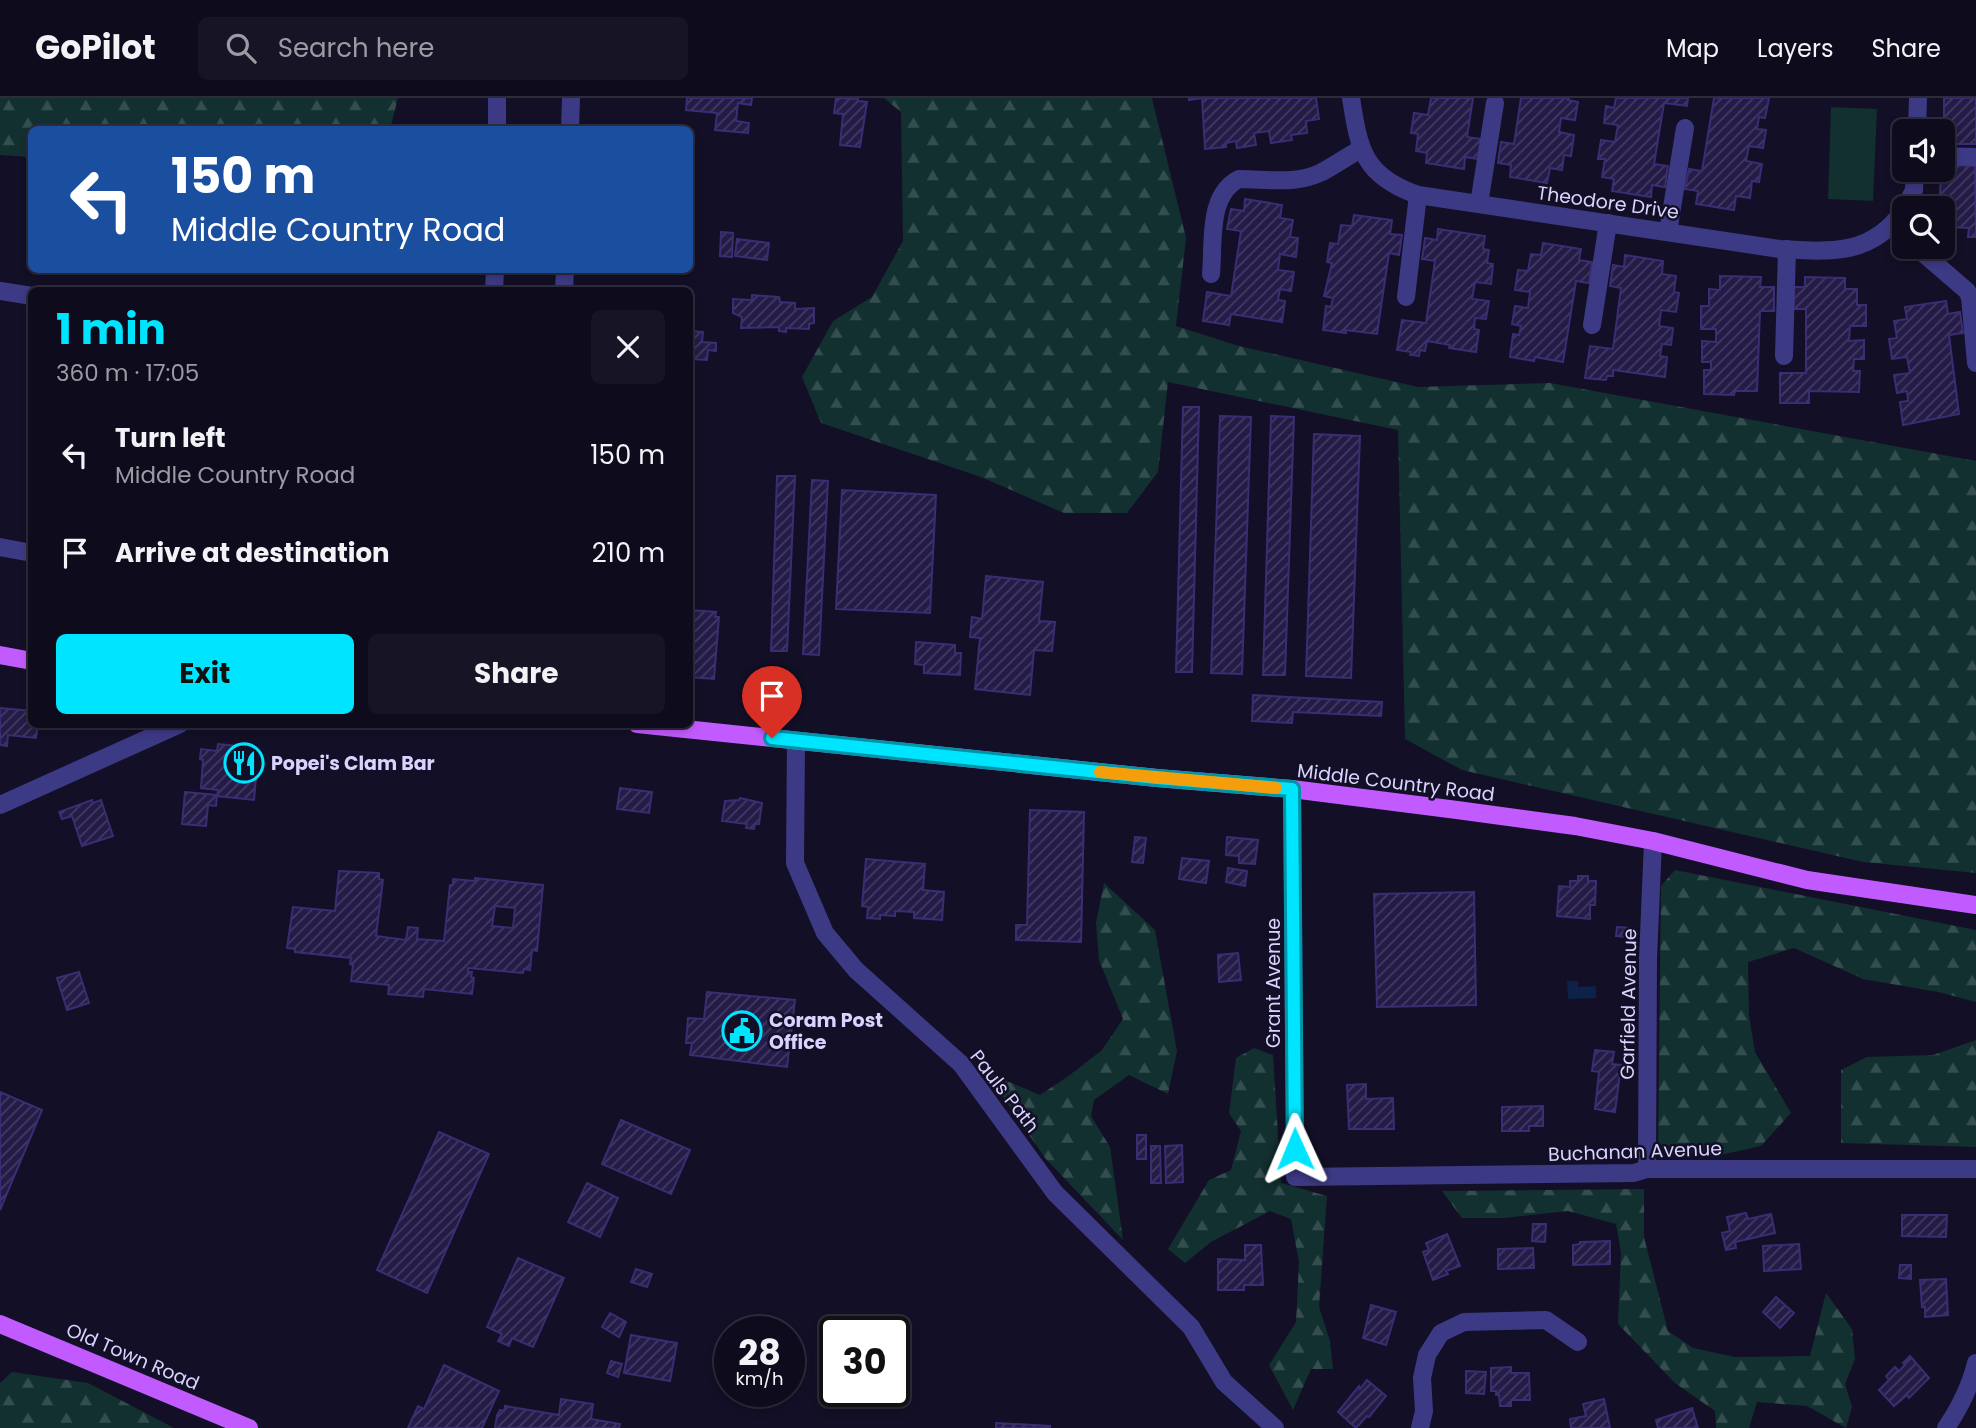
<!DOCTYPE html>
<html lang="en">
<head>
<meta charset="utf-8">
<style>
	:root { --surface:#0e0b1c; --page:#171425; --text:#f1f3f6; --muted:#9b9ba3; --line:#2e2b3b; --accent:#00e5ff }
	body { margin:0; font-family:Poppins,sans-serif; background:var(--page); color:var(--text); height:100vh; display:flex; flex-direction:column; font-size:26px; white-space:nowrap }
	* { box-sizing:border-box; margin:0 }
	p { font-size:23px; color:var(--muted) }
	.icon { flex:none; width:38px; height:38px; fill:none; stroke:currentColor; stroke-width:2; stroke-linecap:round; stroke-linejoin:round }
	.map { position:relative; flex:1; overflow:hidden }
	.sheet { position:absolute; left:28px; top:189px; width:665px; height:441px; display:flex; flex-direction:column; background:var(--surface); border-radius:10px; box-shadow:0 4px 10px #0003,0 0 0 2px var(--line) }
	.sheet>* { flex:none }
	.guide { position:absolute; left:28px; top:28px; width:665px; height:147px; border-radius:10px; box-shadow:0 4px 10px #0003,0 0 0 2px var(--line); background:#1a4fa0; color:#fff; overflow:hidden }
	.buttons { position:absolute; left:1892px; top:21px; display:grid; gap:14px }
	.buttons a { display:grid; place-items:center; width:63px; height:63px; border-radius:10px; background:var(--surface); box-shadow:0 4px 10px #0003,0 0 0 2px var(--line); font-size:35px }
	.speed { position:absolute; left:714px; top:1218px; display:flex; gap:14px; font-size:35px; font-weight:700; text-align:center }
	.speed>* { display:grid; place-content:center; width:91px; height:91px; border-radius:50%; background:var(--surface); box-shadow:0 4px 10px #0003,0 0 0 2px var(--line); line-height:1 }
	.speed small { font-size:18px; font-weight:400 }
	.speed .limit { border:4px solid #111; border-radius:10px; background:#fff; color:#111 }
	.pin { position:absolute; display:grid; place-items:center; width:60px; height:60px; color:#fff; margin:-72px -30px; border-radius:50% 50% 50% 0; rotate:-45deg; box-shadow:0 0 7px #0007 }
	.pin .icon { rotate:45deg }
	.me { position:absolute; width:77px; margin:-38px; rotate:359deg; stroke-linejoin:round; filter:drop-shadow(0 0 5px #0008) }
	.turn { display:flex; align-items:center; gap:24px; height:147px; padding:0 28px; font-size:32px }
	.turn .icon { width:91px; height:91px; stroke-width:2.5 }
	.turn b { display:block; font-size:49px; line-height:60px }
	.round { display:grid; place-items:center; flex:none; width:74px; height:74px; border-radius:10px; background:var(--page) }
	.summary { display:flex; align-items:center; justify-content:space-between; height:119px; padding:0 28px }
	h1 { font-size:42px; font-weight:700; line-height:52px; color:var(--accent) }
	.action { display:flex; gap:14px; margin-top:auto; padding:14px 28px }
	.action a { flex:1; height:80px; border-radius:10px; background:var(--accent); color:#111; font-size:28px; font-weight:700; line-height:80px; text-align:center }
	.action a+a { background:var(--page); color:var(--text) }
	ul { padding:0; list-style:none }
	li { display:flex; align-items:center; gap:21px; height:98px; padding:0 28px }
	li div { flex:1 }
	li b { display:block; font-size:26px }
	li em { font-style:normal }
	header { display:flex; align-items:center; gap:42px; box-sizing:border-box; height:98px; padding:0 35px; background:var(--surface); border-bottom:2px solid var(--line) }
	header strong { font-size:33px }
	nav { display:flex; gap:38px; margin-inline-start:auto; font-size:24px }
	.search { width:490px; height:63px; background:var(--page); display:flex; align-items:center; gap:18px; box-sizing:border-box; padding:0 24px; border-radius:10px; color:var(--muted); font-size:26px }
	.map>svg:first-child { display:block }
	.forest { fill:url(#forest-firs) }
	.pitch { fill:#12302f }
	.water { fill:#0c2248 }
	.building { fill:url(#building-hatch); stroke:#3b2d73; stroke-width:2; fill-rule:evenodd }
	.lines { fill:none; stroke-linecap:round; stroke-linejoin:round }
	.minor { stroke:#3d3a85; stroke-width:18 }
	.major { stroke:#c25bff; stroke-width:18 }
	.route-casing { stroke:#0095a6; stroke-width:18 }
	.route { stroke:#00e5ff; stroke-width:12 }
	.slow { stroke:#f59e0b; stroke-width:12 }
	.labels { text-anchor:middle; stroke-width:5; stroke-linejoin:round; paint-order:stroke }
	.street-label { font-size:19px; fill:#d9d4ff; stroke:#130f26 }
	.poi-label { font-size:19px; font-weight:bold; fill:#d9d4ff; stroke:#130f26; text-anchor:start }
</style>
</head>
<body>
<header>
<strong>GoPilot</strong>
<div class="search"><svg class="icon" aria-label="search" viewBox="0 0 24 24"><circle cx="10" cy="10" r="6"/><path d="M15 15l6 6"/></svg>Search here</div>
<nav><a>Map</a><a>Layers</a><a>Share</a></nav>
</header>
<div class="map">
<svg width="1976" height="1330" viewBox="0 0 1976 1330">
	<defs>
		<pattern id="forest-firs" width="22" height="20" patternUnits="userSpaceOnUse" patternTransform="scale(1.75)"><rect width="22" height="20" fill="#12302f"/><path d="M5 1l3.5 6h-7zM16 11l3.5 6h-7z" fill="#344d4e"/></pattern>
		<pattern id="building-hatch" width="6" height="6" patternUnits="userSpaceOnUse" patternTransform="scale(1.75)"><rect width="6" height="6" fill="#241b47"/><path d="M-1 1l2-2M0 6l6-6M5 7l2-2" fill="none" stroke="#433b63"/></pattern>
	</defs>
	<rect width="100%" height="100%" fill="#130f26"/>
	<g class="forest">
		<polygon points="0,0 398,0 390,31 32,32 31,59 0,57"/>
		<polygon points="884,0 1152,0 1186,140 1176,228 1239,248 1418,289 1550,285 1976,363 1976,775 1863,764 1462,672 1405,641 1398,332 1168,284 1158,374 1127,415 1064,415 981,379 821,325 802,279 833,223 872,199 903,143 901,14"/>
		<polygon points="1675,772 1976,832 1976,904 1938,894 1863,881 1794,850 1748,864 1749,918 1755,954 1791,1015 1761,1048 1711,1059 1658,1051 1661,788"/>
		<polygon points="1104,785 1155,832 1177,953 1168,996 1129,977 1094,1002 1091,1018 1110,1049 1123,1142 1045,1060 986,974 1040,997 1070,977 1102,952 1123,921 1099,862 1096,825"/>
		<polygon points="1976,942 1976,1049 1841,1045 1841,972 1867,959 1933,957"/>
		<polygon points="1254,950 1273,957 1281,1085 1327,1098 1319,1209 1330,1243 1333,1271 1311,1271 1293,1312 1269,1267 1296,1224 1299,1164 1291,1121 1270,1113 1211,1144 1185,1165 1168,1151 1209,1082 1231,1072 1241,1033 1229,1015 1236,960"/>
		<polygon points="1644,1091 1644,1139 1668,1233 1693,1250 1735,1259 1810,1258 1826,1195 1852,1231 1855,1261 1845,1286 1852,1309 1846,1330 1807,1308 1757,1304 1749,1330 1716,1330 1715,1313 1675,1285 1618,1226 1621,1155 1616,1126 1568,1113 1504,1120 1462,1120 1442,1093"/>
		<polygon points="12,1274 88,1285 174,1330 0,1330 0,1285"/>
	</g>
	<polygon class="pitch" points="1831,9 1877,11 1873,103 1828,101"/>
	<polygon class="water" points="1567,883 1578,883 1578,889 1596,888 1596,900 1568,901"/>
	<g class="building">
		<polygon points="687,0 752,0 751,7 738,5 736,23 749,25 748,35 715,32 717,15 686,12"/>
		<polygon points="836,0 858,1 858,3 867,4 860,49 840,47 843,16 834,15"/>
		<polygon points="1189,0 1316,0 1319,21 1306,23 1307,35 1291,37 1292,42 1271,45 1269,33 1254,35 1256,47 1237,50 1236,43 1226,45 1226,49 1205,51 1202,0 1189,2"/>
		<polygon points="1431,0 1473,0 1467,39 1481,41 1478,61 1465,59 1464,71 1426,65 1427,55 1416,53 1418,36 1411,35 1414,15 1428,17"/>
		<polygon points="1521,0 1569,0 1568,2 1578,4 1575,22 1561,20 1559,34 1574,37 1571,58 1564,57 1562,72 1550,70 1547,85 1510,79 1511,67 1498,65 1501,44 1514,46"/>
		<polygon points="1616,0 1688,0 1687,8 1664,5 1654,66 1668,68 1665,89 1652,87 1651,99 1612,93 1614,81 1602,79 1605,61 1598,61 1601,42 1615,44 1618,27 1604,25 1606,8 1614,10"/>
		<polygon points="1714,0 1769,0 1765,20 1759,19 1757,31 1766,32 1763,50 1749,48 1746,63 1762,66 1759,84 1752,83 1750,100 1736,98 1734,112 1696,106 1698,93 1685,91 1689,71 1702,73"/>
		<polygon points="1944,0 1976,0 1976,46 1956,46 1956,33 1944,33"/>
		<polygon points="1955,67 1975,68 1976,139 1968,139 1969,130 1951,129 1952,119 1942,118 1942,110 1939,110 1941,80 1954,80"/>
		<polygon points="1245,101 1282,107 1280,120 1293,122 1290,139 1298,140 1296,159 1280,156 1278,172 1294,174 1291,193 1280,191 1278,202 1285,203 1282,224 1231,216 1229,227 1203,223 1207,194 1231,198 1241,133 1227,131 1231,111 1244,113"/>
		<polygon points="1354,117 1392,122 1390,136 1402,137 1399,157 1389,155 1377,236 1345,232 1346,235 1323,232 1326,208 1331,209 1333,200 1324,198 1332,165 1327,164 1330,145 1338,146 1341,127 1352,128"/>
		<polygon points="1438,131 1485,138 1483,151 1489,152 1487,165 1493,166 1491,186 1475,184 1472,201 1489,203 1486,221 1475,220 1474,231 1479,232 1476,254 1449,250 1450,247 1427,243 1425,253 1420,252 1419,258 1410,257 1411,254 1397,252 1402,222 1426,225 1435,163 1422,161 1425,140 1437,142"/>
		<polygon points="721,134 733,135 732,159 720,158"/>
		<polygon points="737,141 769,145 767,162 735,158"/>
		<polygon points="1543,145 1581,151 1579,162 1592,164 1589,185 1576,183 1563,264 1535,259 1534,263 1510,259 1513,236 1519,237 1521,228 1512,226 1515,208 1528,210 1530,194 1515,192 1518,172 1528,173 1531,156 1541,157"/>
		<polygon points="1625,157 1663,163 1662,176 1676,178 1674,194 1679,195 1676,214 1661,212 1659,228 1673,230 1671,247 1662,246 1660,258 1667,259 1665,279 1613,272 1613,278 1607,278 1606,282 1585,280 1590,248 1613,251 1621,190 1610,188 1613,167 1624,169"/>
		<polygon points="1720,178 1761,179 1760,189 1774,189 1774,213 1760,213 1757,293 1735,293 1734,297 1704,296 1704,272 1711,272 1711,264 1702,264 1702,243 1716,244 1716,231 1701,231 1701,208 1709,208 1709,191 1720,192"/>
		<polygon points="1805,179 1845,180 1845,191 1857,191 1857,207 1866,207 1866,228 1850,228 1849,243 1864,242 1864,261 1854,261 1853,273 1860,273 1859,294 1809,293 1809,305 1780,305 1780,275 1806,275 1806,211 1793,211 1794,189 1805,189"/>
		<polygon points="752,197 779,199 780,204 795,205 795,211 814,210 814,225 809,226 809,231 786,230 786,234 779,233 779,229 741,230 742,219 733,215 733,201 752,202"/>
		<polygon points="1946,203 1948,216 1960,214 1963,235 1949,237 1959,316 1903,327 1900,304 1908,303 1907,293 1897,295 1894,277 1910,275 1907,259 1892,261 1889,241 1897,240 1894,223 1907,221 1905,209"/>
		<polygon points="690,233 703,234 702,244 716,245 716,253 708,252 707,262 690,261"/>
		<polygon points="1183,309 1199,309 1192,574 1176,574"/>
		<polygon points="1220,318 1251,319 1242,576 1211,575"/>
		<polygon points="1271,318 1294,319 1285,577 1263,577"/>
		<polygon points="1314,336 1360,338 1351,580 1306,578"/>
		<polygon points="777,378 795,378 787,553 771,553"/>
		<polygon points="812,382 828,383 819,557 803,556"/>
		<polygon points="842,392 936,397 930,515 836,511"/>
		<polygon points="986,478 1043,484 1039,523 1055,524 1052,553 1034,552 1030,597 975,591 980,540 970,539 972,519 982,521"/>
		<polygon points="690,512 716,514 715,519 719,519 714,581 690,579"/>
		<polygon points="916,544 955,547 955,555 961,555 960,577 924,575 924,567 915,566"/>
		<polygon points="1253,597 1382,604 1381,618 1293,614 1292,625 1252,623"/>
		<polygon points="0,610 32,613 32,626 38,626 36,640 8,637 7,648 0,647"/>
		<polygon points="218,646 255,650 254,656 258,656 254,702 217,698 218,692 201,690 203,662 200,661 201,651 217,653"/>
		<polygon points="620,690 652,694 649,715 617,711"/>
		<polygon points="185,694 217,697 216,708 208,707 206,728 182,726"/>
		<polygon points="740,700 762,705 759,726 755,726 754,731 746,730 747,726 722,723 725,703 739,702"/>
		<polygon points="92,702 93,705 101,702 113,738 82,748 72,718 62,721 59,714"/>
		<polygon points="1030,712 1084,714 1081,844 1016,842 1016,827 1027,827"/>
		<polygon points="1135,739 1146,740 1143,765 1132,764"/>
		<polygon points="1227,739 1258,742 1255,766 1239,765 1239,758 1226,757"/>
		<polygon points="1182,760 1209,763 1206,785 1179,781"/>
		<polygon points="866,761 925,766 923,792 944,794 942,822 914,820 914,814 895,813 895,818 880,817 880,821 867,820 868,809 862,808"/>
		<polygon points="1228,770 1247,773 1245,788 1226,784"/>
		<path d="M339,773L379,775V781L383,782L376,838L406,842L408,829L418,830L417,841L444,843L450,787H453V781L475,783V780L543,787L537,853L532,852L530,872L524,871L523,875L468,870V874H472L471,879L474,880L472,896L424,891L423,899L388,896L389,887L351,883L353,867L350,866L351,860L295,854V851L287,850L293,809L335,813ZM495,808L515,810L513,830L492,828Z"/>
		<polygon points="1578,778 1588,778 1588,783 1596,783 1595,807 1590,807 1590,821 1557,818 1559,788 1570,789 1570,783 1578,783"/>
		<polygon points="1474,794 1476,907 1377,909 1374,796"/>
		<polygon points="1617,829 1630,830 1629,839 1616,838"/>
		<polygon points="1238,855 1241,882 1219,884 1218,857"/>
		<polygon points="79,874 89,905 67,912 57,880"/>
		<polygon points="707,894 795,902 787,969 690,957 692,945 686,945 688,920 704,921"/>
		<polygon points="1595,952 1614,954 1612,966 1621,967 1615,1014 1595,1011 1599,974 1592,973"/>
		<polygon points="1366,986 1366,1001 1393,1000 1394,1031 1349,1031 1347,987"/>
		<polygon points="0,994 42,1012 0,1112"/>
		<polygon points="1543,1008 1543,1028 1529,1028 1529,1033 1502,1033 1502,1009"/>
		<polygon points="621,1022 690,1052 671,1096 602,1066"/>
		<polygon points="439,1034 489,1056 427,1195 377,1172"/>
		<rect x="1137" y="1037" width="9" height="24"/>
		<polygon points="1182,1047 1183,1084 1166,1085 1165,1048"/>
		<polygon points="1151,1048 1160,1048 1161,1085 1151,1085"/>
		<polygon points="587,1085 618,1100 600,1139 568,1124"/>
		<polygon points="1746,1115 1748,1121 1771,1116 1775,1135 1735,1144 1736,1150 1726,1152 1722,1135 1730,1133 1727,1119"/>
		<polygon points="1902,1117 1947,1117 1946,1139 1902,1138"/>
		<polygon points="1533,1126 1546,1126 1545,1144 1532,1143"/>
		<polygon points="1447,1136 1460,1168 1446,1173 1448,1176 1433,1182 1423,1154 1429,1152 1426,1145"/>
		<polygon points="1610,1143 1610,1166 1573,1167 1573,1147 1580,1146 1580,1144"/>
		<polygon points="1799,1146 1801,1171 1764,1173 1763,1148"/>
		<polygon points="1245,1147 1261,1147 1263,1187 1244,1187 1244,1192 1218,1192 1218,1161 1245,1162"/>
		<polygon points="1533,1150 1534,1170 1498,1171 1498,1151"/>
		<polygon points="518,1160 564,1180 533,1249 512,1240 509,1248 498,1243 502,1236 487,1229"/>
		<polygon points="1900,1167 1911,1167 1911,1181 1899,1180"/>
		<polygon points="636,1171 652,1176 647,1189 631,1184"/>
		<polygon points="1946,1181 1948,1217 1925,1219 1925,1209 1922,1209 1920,1182"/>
		<polygon points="1776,1199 1794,1215 1780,1230 1763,1214"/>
		<polygon points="1371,1207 1396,1214 1386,1247 1363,1240"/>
		<polygon points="610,1215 626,1224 619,1239 602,1229"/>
		<polygon points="631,1237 677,1245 670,1283 624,1275"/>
		<polygon points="1910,1258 1929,1280 1909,1300 1907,1297 1894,1308 1879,1292 1889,1282 1886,1278 1895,1269 1899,1273 1905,1267 1903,1265"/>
		<polygon points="611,1263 622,1266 618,1279 607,1275"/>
		<polygon points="444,1267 499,1293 482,1330 408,1330 418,1308 424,1311"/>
		<polygon points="1511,1269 1511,1275 1529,1275 1530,1302 1511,1302 1511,1308 1500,1308 1499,1297 1496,1297 1496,1293 1491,1293 1491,1270"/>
		<polygon points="1466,1273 1486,1274 1484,1296 1466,1295"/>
		<polygon points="1367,1282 1386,1298 1369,1319 1367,1318 1356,1330 1338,1314 1359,1288 1360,1291"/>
		<polygon points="561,1301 593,1306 591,1321 620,1326 619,1330 495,1330 497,1317 500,1312 504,1313 505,1308 559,1317"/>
		<polygon points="1604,1301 1610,1330 1571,1330 1570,1321 1586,1318 1583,1306"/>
		<polygon points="1692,1310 1698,1330 1658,1330 1656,1322"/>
		<polygon points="996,1325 1050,1328 1050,1330 996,1330"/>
	</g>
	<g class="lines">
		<g class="minor">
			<path d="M1351,0C1359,51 1363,78 1418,97L1780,151C1830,154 1873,158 1904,111"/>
			<polyline points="497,32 497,0"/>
			<polyline points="570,32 571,0"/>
			<polyline points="1917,33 1918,0"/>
			<polyline points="1942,58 1976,59"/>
			<polyline points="1479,106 1495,5"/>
			<polyline points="1905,110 1914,92 1915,72"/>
			<polyline points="1668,134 1685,30"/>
			<polyline points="1916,149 1967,193 1970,199 1976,265"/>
			<path d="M1211,176C1214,145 1207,97 1239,81C1267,81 1296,87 1322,74C1335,67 1348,58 1361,51"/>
			<polyline points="494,192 495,172"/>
			<polyline points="564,192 565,172"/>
			<polyline points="0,193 32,198"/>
			<polyline points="1406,199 1418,97"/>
			<polyline points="1592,227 1608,125"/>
			<polyline points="1784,258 1787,151"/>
			<polyline points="0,449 32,455"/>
			<polyline points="796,643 795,765 825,835 856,872 961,966 1055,1095 1191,1229 1224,1284 1275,1330"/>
			<polyline points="1292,691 1295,1079 1634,1075 1647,1071 1976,1071"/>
			<polyline points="0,707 180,626"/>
			<polyline points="1647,1071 1648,861 1653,743"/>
			<polyline points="1420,1330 1424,1313 1422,1280 1427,1257 1441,1235 1464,1224 1546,1222 1578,1244"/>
			<path d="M1946,1330C1960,1309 1970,1290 1976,1265"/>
		</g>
		<g class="major">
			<polyline points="0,557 32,563"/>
			<polyline points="637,626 1157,680 1292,691 1457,712 1575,728 1653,743 1807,782 1976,807"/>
			<polyline points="0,1226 249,1330"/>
		</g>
	</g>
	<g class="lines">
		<g class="route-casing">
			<polyline id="route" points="772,640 1157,680 1292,691 1295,1051"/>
		</g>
		<use href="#route" class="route"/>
		<polyline class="slow" points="1100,674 1276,690"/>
	</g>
	<defs>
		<g id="restaurant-ring" transform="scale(2.0125)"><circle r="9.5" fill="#130f26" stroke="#00e5ff" stroke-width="1.5"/><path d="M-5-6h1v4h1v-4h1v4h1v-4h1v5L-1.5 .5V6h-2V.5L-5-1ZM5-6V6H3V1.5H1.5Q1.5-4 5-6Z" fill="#00e5ff"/></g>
		<g id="civic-ring" transform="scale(2.0125)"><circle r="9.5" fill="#130f26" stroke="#00e5ff" stroke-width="1.5"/><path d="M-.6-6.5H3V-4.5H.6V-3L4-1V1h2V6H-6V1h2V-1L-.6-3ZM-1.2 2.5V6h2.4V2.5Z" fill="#00e5ff"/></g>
	</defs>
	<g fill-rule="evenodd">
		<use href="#restaurant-ring" x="244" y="665"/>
		<use href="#civic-ring" x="742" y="933"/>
	</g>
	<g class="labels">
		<g class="street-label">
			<text transform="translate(1608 104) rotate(8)" y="7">Theodore Drive</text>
			<text transform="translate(1396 684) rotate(7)" y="7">Middle Country Road</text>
			<text transform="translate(1273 885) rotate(-90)" y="7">Grant Avenue</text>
			<text transform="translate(1628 906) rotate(-89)" y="7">Garfield Avenue</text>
			<text transform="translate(1005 993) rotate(52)" y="7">Pauls Path</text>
			<text transform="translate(1635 1053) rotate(-2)" y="7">Buchanan Avenue</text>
			<text transform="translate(133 1258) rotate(23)" y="7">Old Town Road</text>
		</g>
		<g class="poi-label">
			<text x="271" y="672">Popei's Clam Bar</text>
			<text x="769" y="929">Coram Post<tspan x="769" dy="22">Office</tspan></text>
		</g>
	</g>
</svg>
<div class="buttons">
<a><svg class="icon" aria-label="sound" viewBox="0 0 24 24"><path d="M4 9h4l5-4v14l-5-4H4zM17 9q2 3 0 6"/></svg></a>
<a><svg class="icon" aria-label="search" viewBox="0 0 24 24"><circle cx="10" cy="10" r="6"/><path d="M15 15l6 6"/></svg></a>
</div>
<div class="speed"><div>28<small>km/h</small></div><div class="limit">30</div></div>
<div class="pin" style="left:772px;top:640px;background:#d93025"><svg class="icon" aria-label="arrive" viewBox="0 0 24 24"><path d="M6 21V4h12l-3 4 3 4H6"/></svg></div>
<svg class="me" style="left:1295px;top:1051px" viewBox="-20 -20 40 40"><path d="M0-17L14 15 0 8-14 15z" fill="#00e5ff" stroke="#fff" stroke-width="4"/></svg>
<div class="guide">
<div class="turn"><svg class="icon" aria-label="left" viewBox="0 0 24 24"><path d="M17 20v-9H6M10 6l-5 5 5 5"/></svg><div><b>150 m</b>Middle Country Road</div></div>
</div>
<section class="sheet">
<div class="summary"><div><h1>1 min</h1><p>360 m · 17:05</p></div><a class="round"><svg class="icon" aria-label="close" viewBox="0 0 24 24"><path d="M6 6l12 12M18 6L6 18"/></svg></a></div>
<ul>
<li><svg class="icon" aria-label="left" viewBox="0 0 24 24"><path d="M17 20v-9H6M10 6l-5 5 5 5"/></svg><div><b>Turn left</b><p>Middle Country Road</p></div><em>150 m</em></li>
<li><svg class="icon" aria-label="arrive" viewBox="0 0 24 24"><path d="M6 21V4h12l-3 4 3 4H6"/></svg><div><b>Arrive at destination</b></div><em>210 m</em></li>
</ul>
<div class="action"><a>Exit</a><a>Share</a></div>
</section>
</div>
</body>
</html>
